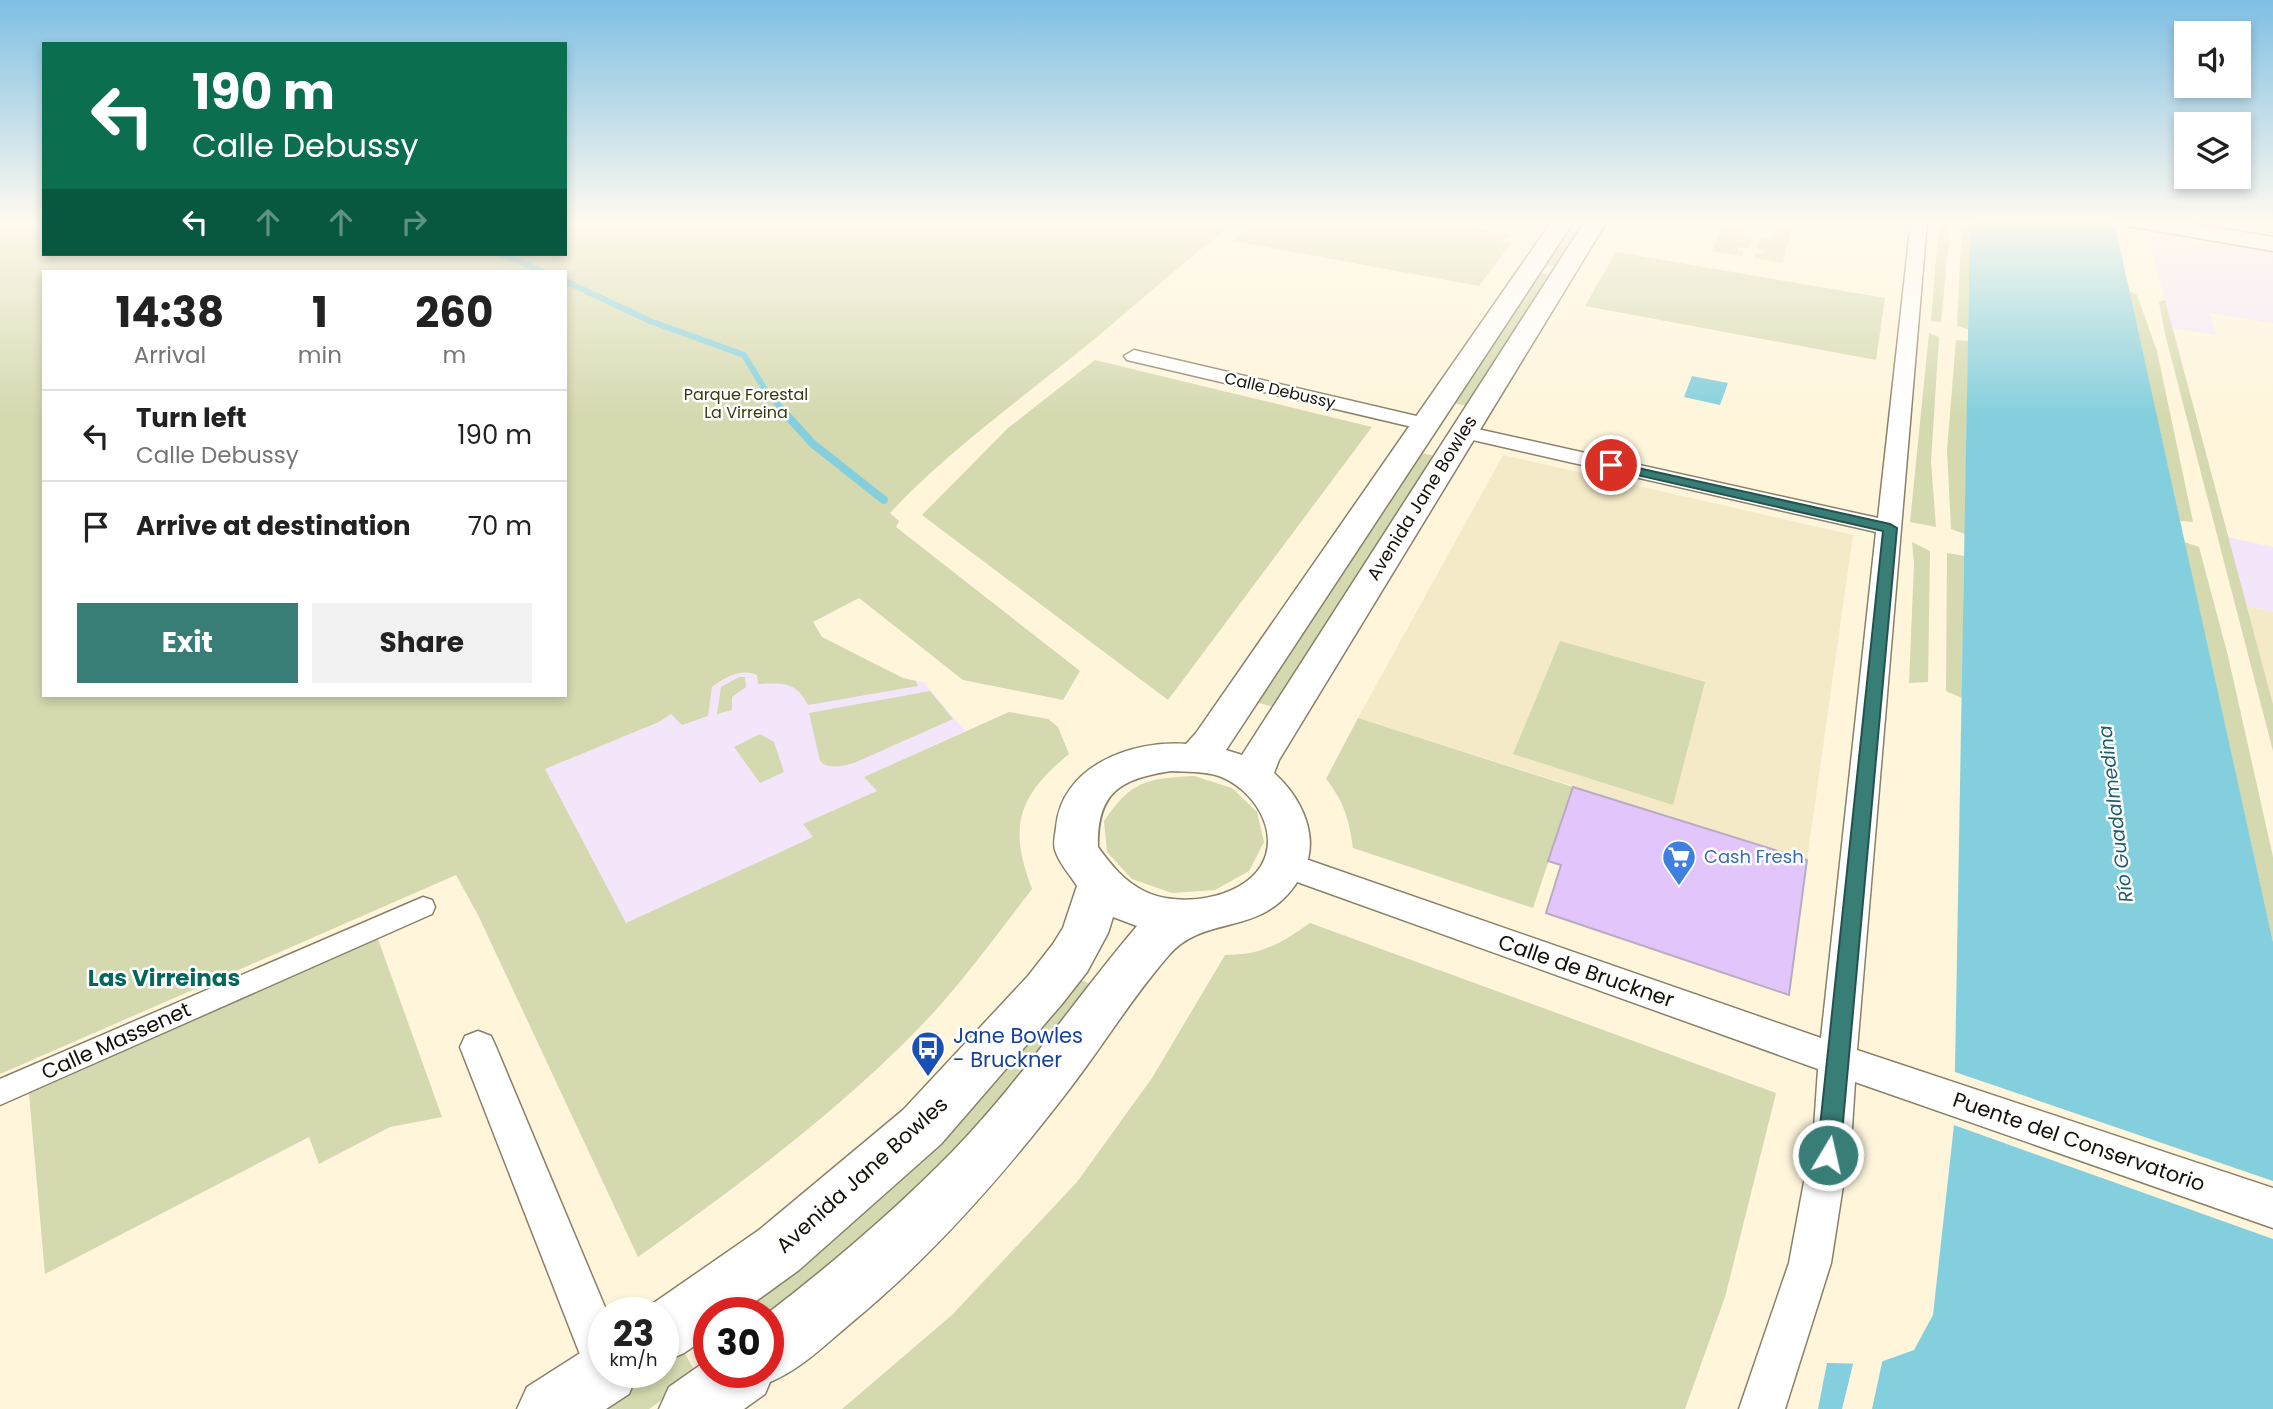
<!DOCTYPE html>
<html lang="en">
<head>
<meta charset="utf-8">
<style>
	:root { --surface:#fff; --page:#f2f2f2; --text:#222; --muted:#767676; --line:#e0e0e0; --accent:#387e76 }
	body { margin:0; font-family:Poppins,sans-serif; background:var(--page); color:var(--text); height:100vh; display:flex; flex-direction:column; font-size:26px; white-space:nowrap }
	* { box-sizing:border-box; margin:0 }
	p { font-size:23px; color:var(--muted) }
	.icon { flex:none; width:38px; height:38px; fill:none; stroke:currentColor; stroke-width:2; stroke-linecap:round; stroke-linejoin:round }
	.map { position:relative; flex:1; overflow:hidden }
	.details { position:absolute; left:42px; top:270px; width:525px; height:427px; display:flex; flex-direction:column; background:var(--surface); border-radius:0px; box-shadow:0 4px 10px #0003 }
	.details>* { flex:none }
	.guide { position:absolute; left:42px; top:42px; width:525px; height:214px; border-radius:0px; box-shadow:0 4px 10px #0003; background:#0b6e4f; color:#fff; overflow:hidden }
	.tools { position:absolute; left:2174px; top:21px; display:grid; gap:14px }
	.tools a { display:grid; place-items:center; width:77px; height:77px; border-radius:0px; background:var(--surface); box-shadow:0 4px 10px #0003; font-size:35px }
	.speed { position:absolute; left:588px; top:1297px; display:flex; gap:14px; font-size:35px; font-weight:700; text-align:center }
	.speed>* { display:grid; place-content:center; width:91px; height:91px; border-radius:50%; background:var(--surface); box-shadow:0 4px 10px #0003; line-height:1 }
	.speed small { font-size:18px; font-weight:400 }
	.speed .limit { border:10px solid #d22; background:#fff; color:#111 }
	.pin { position:absolute; display:grid; place-items:center; width:60px; height:60px; color:#fff; margin:-30px; border:4px solid #fff; border-radius:50%; box-shadow:0 2px 7px #0007 }
	.me { position:absolute; width:77px; margin:-38px; rotate:9deg; stroke-linejoin:round; filter:drop-shadow(0 0 5px #0008) }
	.turn { display:flex; align-items:center; gap:24px; height:147px; padding:0 35px; font-size:32px }
	.turn .icon { width:91px; height:91px; stroke-width:2.5 }
	.turn b { display:block; font-size:49px; line-height:60px }
	.lanes { display:flex; align-items:center; height:66px; padding:0 35px; background:#0003; justify-content:center; gap:35px; direction:ltr }
	.lanes .off { opacity:.35 }
	.eta { display:flex; justify-content:space-evenly; align-items:center; height:119px; text-align:center }
	.eta b { font-size:42px; font-weight:700; line-height:49px }
	.button { display:flex; gap:14px; margin-top:auto; padding:14px 35px }
	.button a { flex:1; height:80px; border-radius:0px; background:var(--accent); color:#fff; font-size:28px; font-weight:700; line-height:80px; text-align:center }
	.button a+a { background:var(--page); color:var(--text) }
	ul { padding:0; list-style:none }
	li { display:flex; align-items:center; gap:21px; height:91px; padding:0 35px; border-top:2px solid var(--line) }
	li div { flex:1 }
	li b { display:block; font-size:26px }
	li em { font-style:normal }
	.map>svg:first-child { display:block }
	.commercial { fill:#f3e6fa }
	.built { fill:#f5eac8 }
	.green { fill:#d4d9af; fill-rule:evenodd }
	.water { fill:#83cfde }
	.pier { fill:#fef5db }
	.lines { fill:none; stroke-linecap:round; stroke-linejoin:round }
	.stream-far1 { stroke:#83cfde; stroke-width:6 }
	.stream { stroke:#83cfde; stroke-width:8 }
	.building { fill:#e2c5fa; stroke:#b8acc3; stroke-width:2 }
	.pedestrian-casing { stroke:#898069; stroke-width:3 }
	.minor-casing { stroke:#898069; stroke-width:3 }
	.secondary-casing { stroke:#898069; stroke-width:3 }
	.primary-casing { stroke:#898069; stroke-width:3 }
	.pedestrian { fill:#fff; fill-rule:evenodd }
	.minor { fill:#fff; fill-rule:evenodd }
	.secondary { fill:#fff; fill-rule:evenodd }
	.primary { fill:#fff; fill-rule:evenodd }
	.route { fill:#387e76; stroke:#24524d; stroke-width:2 }
	.labels { text-anchor:middle; stroke-width:5; stroke-linejoin:round; paint-order:stroke }
	.far-street-label { font-size:16px; fill:#141108; stroke:#fff }
	.far-park-label { font-size:16px; fill:#36390a; stroke:#fff }
	.street-label { font-size:18px; fill:#141108; stroke:#fff }
	.shop-label { font-size:18px; fill:#366cbe; stroke:#fff; text-anchor:start }
	.water-label { font-size:19px; font-style:italic; fill:#1f5e69; stroke:#fff }
	.near-street-label { font-size:21px; fill:#141108; stroke:#fff }
	.near-transit-label { font-size:21px; fill:#164399; stroke:#fff; text-anchor:start }
	.near-neighbourhood-label { font-size:23px; font-weight:bold; fill:#04665d; stroke:#fff }
</style>
</head>
<body>
<div class="map">
<svg width="2273" height="1409" viewBox="0 0 2273 1409">
	<rect width="100%" height="100%" fill="#fef5db"/>
	<g class="commercial">
		<polygon points="2148,236 2273,251 2273,323 2210,313 2217,335 2172,328"/>
		<polygon points="2228,537 2273,547 2273,612 2247,606"/>
		<polygon points="813,622 822,637 837,646 903,678 923,682 965,731 865,777 878,791 804,824 814,837 626,924 545,769 659,722"/>
	</g>
	<g class="built">
		<polygon points="1503,455 1853,535 1807,860 1358,718"/>
		<polygon points="2247,606 2273,612 2273,704 2258,647"/>
	</g>
	<g class="green">
		<path d="M0,221H44V254H565V221H1237C1181,263 1131,310 1076,354C1013,405 946,453 890,513L899,521L896,527L1080,671L1063,700L963,680L859,598L813,622L822,637L903,678L916,681L918,686L808,705C796,681 782,683 758,684L757,675C741,668 726,677 712,687L708,716L682,725L671,714L659,722L545,769L626,923L813,837L803,824L877,791L864,777L1009,712L1048,719L1058,727L1069,754C1018,796 1008,826 1032,889C995,937 960,986 918,1029C833,1116 736,1187 638,1257L478,915L456,875L0,1074ZM44,271H565V695H44Z"/>
		<polygon points="1258,221 1430,221 1516,236 1508,235 1503,242 1511,244 1479,286 1233,241"/>
		<polygon points="1575,221 1586,221 1557,267 1546,265"/>
		<polygon points="1725,221 1746,221 1742,223 1745,225 1742,235 1753,238 1749,248 1739,247 1738,250 1744,251 1742,256 1712,251"/>
		<polygon points="1749,221 1794,221 1783,263 1754,258 1756,253 1764,254 1765,251 1756,249 1759,238 1770,240 1771,235 1776,236 1773,234 1776,226"/>
		<polygon points="1939,221 1948,221 1949,240 1941,322 1931,321"/>
		<polygon points="1962,221 1970,221 1968,329 1957,326"/>
		<polygon points="1616,252 1885,298 1876,360 1585,306"/>
		<polygon points="1541,273 1552,275 1467,406 1454,403"/>
		<polygon points="2129,291 2137,295 2157,351 2193,522 2180,521"/>
		<polygon points="2165,300 2273,704 2273,751 2165,334 2159,302"/>
		<polygon points="1929,333 1939,337 1931,462 1936,527 1910,522"/>
		<polygon points="1956,340 1968,341 1965,534 1951,529 1947,450"/>
		<polygon points="1095,360 1372,427 1168,700 922,515 1008,428"/>
		<polygon points="1422,453 1435,456 1273,707 1256,702"/>
		<polygon points="1912,542 1930,551 1928,682 1909,683 1914,564"/>
		<polygon points="2184,542 2199,547 2228,656 2273,857 2273,942"/>
		<polygon points="1947,553 1964,556 1962,698 1946,691"/>
		<polygon points="1560,641 1705,682 1673,805 1513,754"/>
		<polygon points="739,677 745,677 746,687 732,697 732,710 717,714 721,687"/>
		<path d="M930,691L953,719L854,763C842,766 829,770 820,761L809,713Z"/>
		<path d="M1358,718L1573,787L1533,908L1353,848C1349,820 1344,801 1326,779Z"/>
		<polygon points="760,734 774,742 784,772 760,783 734,747"/>
		<path d="M1194,776L1232,788L1257,812L1264,842L1249,871L1215,890L1172,893L1132,879L1107,852L1104,821C1132,780 1146,779 1194,776Z"/>
		<path d="M1310,923L1776,1093L1725,1297L1685,1409H842L952,1315L1077,1182L1152,1078L1225,955C1262,955 1280,944 1310,923Z"/>
		<polygon points="378,939 442,1117 390,1127 319,1164 309,1137 45,1274 29,1094"/>
		<polygon points="1072,976 1092,985 1021,1083 902,1206 768,1320 768,1312 741,1312 740,1311"/>
		<polygon points="684,1352 697,1375 649,1409 601,1409 658,1372 663,1372 663,1368"/>
	</g>
	<g class="water">
		<polygon points="1970,221 2114,221 2273,942 2273,1409 1818,1409 1827,1363 1875,1364 1914,1350 1933,1315 1954,1125"/>
		<polygon points="1692,376 1728,383 1720,405 1684,397"/>
	</g>
	<g class="pier">
		<polygon points="1952,1071 2273,1181 2273,1239 1951,1124"/>
		<polygon points="1883,1358 1872,1409 1842,1409 1854,1360 1875,1361"/>
	</g>
	<g class="lines">
		<g class="stream-far1">
			<polyline points="500,254 542,271"/>
			<polyline points="565,281 650,321 744,355 767,393 784,411"/>
		</g>
		<polyline class="stream" points="782,410 813,444 884,500"/>
	</g>
	<polygon class="building" points="1573,787 1807,860 1789,995 1546,913 1561,865 1548,861"/>
	<g class="lines">
		<g class="pedestrian-casing">
			<polygon id="pedestrian" points="423,897 432,900 435,907 432,914 0,1105 0,1079"/>
		</g>
		<g class="minor-casing">
			<g id="minor">
				<polygon points="1911,221 1927,221 1857,1050 2273,1188 2273,1228 1855,1082 1852,1128 1831,1263 1785,1409 1739,1409 1789,1263 1814,1128 1818,1069 1275,874 1270,865 1275,856 1286,853 1297,856 1821,1038 1876,532 1464,438 1457,436 1453,432 1457,428 1464,426 1878,518"/>
				<polygon points="1134,350 1425,418 1432,420 1435,424 1432,428 1425,430 1127,360 1124,356"/>
				<polygon points="478,1031 491,1036 496,1047 607,1312 604,1312 604,1372 621,1372 604,1381 588,1375 460,1047 465,1036"/>
			</g>
		</g>
		<g class="secondary-casing">
			<g id="secondary">
				<path d="M1552,221H1574L1226,750L1242,755L1585,221H1607L1279,760L1274,773C1301,797 1321,837 1303,872C1267,941 1207,911 1169,955C1133,996 1104,1044 1071,1087C1006,1172 934,1255 851,1323C825,1345 801,1369 770,1382L765,1394L744,1409H659L669,1387L709,1359V1372H768V1313C833,1263 895,1210 952,1152C1020,1082 1074,1000 1137,926L1113,917L1108,933L1087,972L1062,1004L941,1144L799,1270L741,1312H709V1336L684,1353L663,1362V1312L642,1311L759,1230L903,1110L1028,976L1053,944L1063,928L1077,886C1070,875 1059,863 1055,850C1053,843 1055,835 1056,828C1061,766 1131,740 1186,744L1196,733ZM1171,771C1186,772 1204,771 1219,776C1252,788 1282,831 1261,866C1240,900 1177,908 1144,891C1124,881 1111,865 1098,847C1097,792 1120,779 1171,771Z"/>
				<polygon points="604,1342 604,1372 638,1372 629,1394 606,1409 517,1409 527,1387 585,1350"/>
			</g>
		</g>
		<g class="primary-casing">
			<polygon id="primary" points="2123,221 2175,221 2273,237 2273,251 2134,227 2126,226"/>
		</g>
		<use href="#pedestrian" class="pedestrian"/>
		<use href="#minor" class="minor"/>
		<use href="#secondary" class="secondary"/>
		<use href="#primary" class="primary"/>
	</g>
	<linearGradient id="sky" x2="0" y2="1"><stop stop-color="#7fbfe4"/><stop offset="0.53" stop-color="#fffaef"/><stop offset="1" stop-color="#fffaef" stop-opacity="0"/></linearGradient>
	<rect width="2273" height="418" fill="url(#sky)"/>
	<polygon class="route" points="1611,462 1890,524 1897,528 1840,1155 1836,1162 1828,1165 1820,1162 1817,1155 1883,531 1606,468 1605,465"/>
	<defs>
		<g id="supermarket-pin" transform="scale(1.75)"><path d="M0 17L-7.5 6A9.5 9.5 0 1 1 7.5 6Z" fill="#3f7fe0" stroke="#fff"/><path d="M-6-5.5h2.5l.6 2H6L4.5 2H-2.5L-4.4-4H-6ZM-1.5 3.2a1.3 1.3 0 1 0 .1 0ZM3 3.2a1.3 1.3 0 1 0 .1 0Z" fill="#fff"/></g>
		<g id="bus-pin" transform="scale(1.75)"><path d="M0 17L-7.5 6A9.5 9.5 0 1 1 7.5 6Z" fill="#1a4fb4" stroke="#fff"/><path d="M-5-6H5V4H4V6H2V4H-2V6H-4V4H-5ZM-3.5-4V0h7V-4ZM-3.5 1.2v1.5H-2V1.2ZM2 1.2v1.5H3.5V1.2Z" fill="#fff"/></g>
	</defs>
	<g fill-rule="evenodd">
		<use href="#supermarket-pin" x="1679" y="857"/>
		<use href="#bus-pin" x="928" y="1048"/>
	</g>
	<g class="labels">
		<g class="far-street-label">
			<text transform="translate(1280 390) rotate(13)" y="6">Calle Debussy</text>
		</g>
		<g class="far-park-label">
			<text x="746" y="400">Parque Forestal<tspan x="746" dy="18">La Virreina</tspan></text>
		</g>
		<g class="street-label">
			<text transform="translate(1422 498) rotate(-58)" y="6">Avenida Jane Bowles</text>
		</g>
		<g class="shop-label">
			<text x="1704" y="863">Cash Fresh</text>
		</g>
		<g class="water-label">
			<text transform="translate(2115 814) rotate(-97)" y="7">Río Guadalmedina</text>
		</g>
		<g class="near-street-label">
			<text transform="translate(1586 971) rotate(19)" y="7">Calle de Bruckner</text>
			<text transform="translate(116 1041) rotate(-24)" y="7">Calle Massenet</text>
			<text transform="translate(2079 1142) rotate(19)" y="7">Puente del Conservatorio</text>
			<text transform="translate(862 1175) rotate(-42)" y="7">Avenida Jane Bowles</text>
		</g>
		<g class="near-transit-label">
			<text x="953" y="1043">Jane Bowles<tspan x="953" dy="24">- Bruckner</tspan></text>
		</g>
		<g class="near-neighbourhood-label">
			<text x="164" y="986">Las Virreinas</text>
		</g>
	</g>
</svg>
<div class="tools">
<a><svg class="icon" aria-label="sound" viewBox="0 0 24 24"><path d="M4 9h4l5-4v14l-5-4H4zM17 9q2 3 0 6"/></svg></a>
<a><svg class="icon" aria-label="layers" viewBox="0 0 24 24"><path d="M12 4l9 5-9 5-9-5zM3 14l9 5 9-5"/></svg></a>
</div>
<div class="speed"><div>23<small>km/h</small></div><div class="limit">30</div></div>
<div class="pin" style="left:1611px;top:465px;background:#d93025"><svg class="icon" aria-label="arrive" viewBox="0 0 24 24"><path d="M6 21V4h12l-3 4 3 4H6"/></svg></div>
<svg class="me" style="left:1828px;top:1155px" viewBox="-20 -20 40 40"><circle r="17" fill="#387e76" stroke="#fff" stroke-width="3"/><path d="M0-11L8 9 0 5-8 9z" fill="#fff"/></svg>
<div class="guide">
<div class="turn"><svg class="icon" aria-label="left" viewBox="0 0 24 24"><path d="M17 20v-9H6M10 6l-5 5 5 5"/></svg><div><b>190 m</b>Calle Debussy</div></div>
<div class="lanes"><svg class="icon" aria-label="left" viewBox="0 0 24 24"><path d="M17 20v-9H6M10 6l-5 5 5 5"/></svg><svg class="icon off" aria-label="ahead" viewBox="0 0 24 24"><path d="M12 20V5M6 11l6-6 6 6"/></svg><svg class="icon off" aria-label="ahead" viewBox="0 0 24 24"><path d="M12 20V5M6 11l6-6 6 6"/></svg><svg class="icon off" aria-label="right" viewBox="0 0 24 24"><path d="M7 20v-9h11M14 6l5 5-5 5"/></svg></div>
</div>
<section class="details">
<div class="eta">
<div><b>14:38</b><p>Arrival</p></div>
<div><b>1</b><p>min</p></div>
<div><b>260</b><p>m</p></div>
</div>
<ul>
<li><svg class="icon" aria-label="left" viewBox="0 0 24 24"><path d="M17 20v-9H6M10 6l-5 5 5 5"/></svg><div><b>Turn left</b><p>Calle Debussy</p></div><em>190 m</em></li>
<li><svg class="icon" aria-label="arrive" viewBox="0 0 24 24"><path d="M6 21V4h12l-3 4 3 4H6"/></svg><div><b>Arrive at destination</b></div><em>70 m</em></li>
</ul>
<div class="button"><a>Exit</a><a>Share</a></div>
</section>
</div>
</body>
</html>
